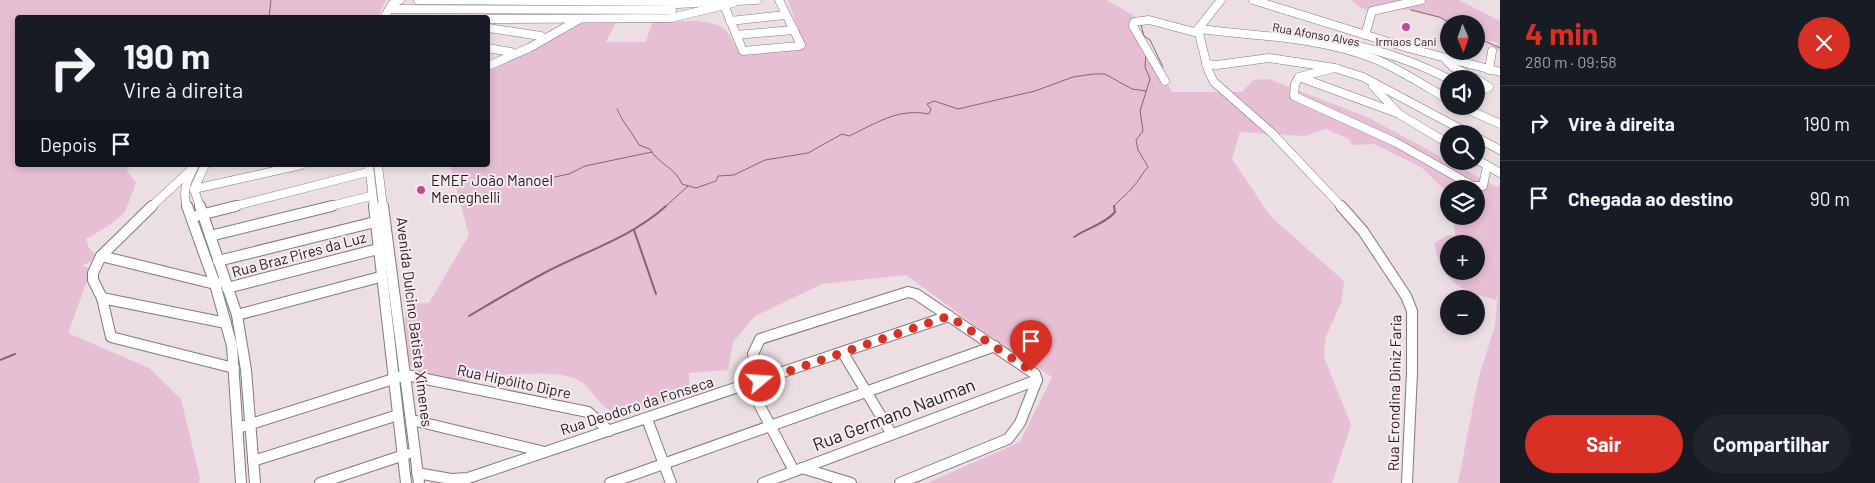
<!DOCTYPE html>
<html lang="pt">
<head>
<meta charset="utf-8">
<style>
	:root { --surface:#171b24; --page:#20242c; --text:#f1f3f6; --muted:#9ea1a6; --line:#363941; --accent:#d93025 }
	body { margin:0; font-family:Barlow,sans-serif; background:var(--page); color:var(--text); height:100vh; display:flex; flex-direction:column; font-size:19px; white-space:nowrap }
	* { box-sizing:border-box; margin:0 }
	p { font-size:16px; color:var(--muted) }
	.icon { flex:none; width:28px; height:28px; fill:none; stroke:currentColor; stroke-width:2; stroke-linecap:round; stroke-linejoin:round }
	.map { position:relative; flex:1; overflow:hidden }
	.panel { display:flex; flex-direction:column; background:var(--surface); width:375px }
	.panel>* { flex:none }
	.banner { position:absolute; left:15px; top:15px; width:475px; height:152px; border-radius:5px; box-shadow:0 2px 8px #0003; background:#171b24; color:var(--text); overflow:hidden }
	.needle { width:32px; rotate:178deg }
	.fabs { position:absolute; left:1440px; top:15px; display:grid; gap:10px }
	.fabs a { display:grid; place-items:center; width:45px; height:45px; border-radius:50%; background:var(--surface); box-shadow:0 2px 8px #0003; font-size:25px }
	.pin { position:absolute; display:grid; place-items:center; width:42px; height:42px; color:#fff; margin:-51px -21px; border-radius:50% 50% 50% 0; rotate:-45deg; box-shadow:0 0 5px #0007 }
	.pin .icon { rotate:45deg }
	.me { position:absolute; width:55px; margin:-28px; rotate:72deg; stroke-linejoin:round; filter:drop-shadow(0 0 4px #0008) }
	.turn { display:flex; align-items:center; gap:18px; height:105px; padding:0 25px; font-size:22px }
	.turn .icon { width:65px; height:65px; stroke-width:2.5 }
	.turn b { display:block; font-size:35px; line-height:42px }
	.then { display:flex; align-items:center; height:48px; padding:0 25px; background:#0003; gap:10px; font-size:19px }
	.round { display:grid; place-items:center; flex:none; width:52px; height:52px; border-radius:26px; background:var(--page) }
	.summary { display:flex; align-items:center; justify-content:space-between; height:85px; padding:0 25px }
	h1 { font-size:30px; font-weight:700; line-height:38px; color:var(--accent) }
	.primary-button { display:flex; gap:10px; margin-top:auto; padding:10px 25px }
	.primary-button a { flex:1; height:58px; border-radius:30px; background:var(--accent); color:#fff; font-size:20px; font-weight:700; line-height:58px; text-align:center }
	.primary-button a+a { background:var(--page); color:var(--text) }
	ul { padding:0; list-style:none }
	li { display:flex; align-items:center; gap:15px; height:75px; padding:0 25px; border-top:1px solid var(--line) }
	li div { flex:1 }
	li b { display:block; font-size:19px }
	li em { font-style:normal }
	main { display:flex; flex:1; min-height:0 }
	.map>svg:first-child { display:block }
	.green { fill:#e7bfd2; fill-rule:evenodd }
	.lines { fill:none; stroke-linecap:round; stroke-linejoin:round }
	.stream-far1 { stroke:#856474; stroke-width:1 }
	.stream { stroke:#856474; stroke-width:2 }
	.minor-far1-casing { stroke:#83787d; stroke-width:9 }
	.minor-casing { stroke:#83787d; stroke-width:12 }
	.minor-far1 { stroke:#fff; stroke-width:8 }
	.minor { stroke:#fff; stroke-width:10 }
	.route { stroke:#d93025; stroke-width:9; stroke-dasharray:0 16.2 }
	.poi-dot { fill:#c94892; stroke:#f8ecf2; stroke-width:2 }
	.labels { text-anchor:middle; stroke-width:4; stroke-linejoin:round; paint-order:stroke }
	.far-street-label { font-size:12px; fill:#1e1a1c; stroke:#f8ecf2 }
	.far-poi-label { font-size:12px; fill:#1e1a1c; stroke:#f8ecf2 }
	.poi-label { font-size:15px; fill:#1e1a1c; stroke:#f8ecf2; text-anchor:start }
	.street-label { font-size:15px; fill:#1e1a1c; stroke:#f8ecf2 }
	.near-street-label { font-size:18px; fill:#1e1a1c; stroke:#f8ecf2 }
</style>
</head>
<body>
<main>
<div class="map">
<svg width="1500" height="483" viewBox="0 0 1500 483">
	<rect width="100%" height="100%" fill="#ebdfe4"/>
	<g class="green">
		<polygon points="0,0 386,0 377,18 18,18 18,165 128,165 127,171 136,183 125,212 111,224 86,239 89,248 98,257 82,266 101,271 87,281 68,333 149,368 181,399 200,478 199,483 0,483"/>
		<path d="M788,0H1107L1141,20L1135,26L1172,92H1242L1253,80L1269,79L1369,118L1497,187L1500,184V483H1458L1479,376L1495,326L1498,292L1496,300C1459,290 1443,283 1434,243L1448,235L1455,236L1454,216H1476V189H1449V202L1444,189L1421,167L1374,144L1352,145L1349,139L1326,129L1305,136L1240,132L1232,159L1271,217L1344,281L1341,303L1325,339L1324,357L1351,425L1332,483H927L1020,442L1052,377L977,327L906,275L822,284L755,316L733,342L728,370L689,373V390C672,397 639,414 620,413C601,411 596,394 583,383C575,377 564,375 554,374C534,373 509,373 489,377C472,379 450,387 432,381C397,369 401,333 408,304L429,303L469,235L450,165H488V71L583,21L617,20L606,42H646L652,22C669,22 711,17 724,29C731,35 733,45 740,51L746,53L804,47ZM1449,244H1476V271H1449Z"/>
		<path d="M1352,0H1459L1500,21V51L1491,49L1499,43L1476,38V24H1449V31L1442,29L1444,19C1430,16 1415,10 1401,9C1386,8 1361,16 1352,0Z"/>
	</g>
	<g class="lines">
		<g class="stream-far1">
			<polyline points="1411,10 1439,17 1453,24"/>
			<polyline points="269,18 271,0"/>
			<polyline points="1141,25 1144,36 1150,40 1163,67"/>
			<polyline points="1476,37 1500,48"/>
			<path d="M617,109C623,123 632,132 639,145L650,149C658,164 676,168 682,184L696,188L716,181L718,176L734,175L765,160L808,153L842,134L849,136C877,123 897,108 929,114L931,109L927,104L934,101L958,109L1035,91L1073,77L1093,74H1105L1132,89L1146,91"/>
			<polyline points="517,185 569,174 585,166 652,152"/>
			<polyline points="665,207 688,186"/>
			<path d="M1114,207C1118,200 1127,195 1133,187C1139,181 1142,173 1148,167L1138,150L1136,140L1143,131L1140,111L1150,79L1145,67L1146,53"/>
		</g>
		<g class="stream">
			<polyline points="634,230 656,294"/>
			<path d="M1074,237C1087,228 1105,224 1115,212L1114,206"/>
			<path d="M469,316C494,301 520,286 546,272C586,251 632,237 666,206"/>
			<polyline points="0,360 15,354"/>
		</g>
		<g class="minor-far1-casing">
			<g id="minor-far1">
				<polyline points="418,0 677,2"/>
				<polyline points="1221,0 1198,29 1208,70 1214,82 1272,133 1342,207"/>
				<polyline points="1253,0 1408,48 1500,72"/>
				<polyline points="677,4 757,0"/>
				<polyline points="724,5 743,51 799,46 801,45 779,0"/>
				<polyline points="390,9 672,10"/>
				<polyline points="384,18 392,4 400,0"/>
				<polyline points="488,19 671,18 733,3"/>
				<polyline points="730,21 785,15"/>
				<polyline points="488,28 541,36"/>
				<path d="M1198,29C1257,36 1320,37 1375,59C1401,70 1425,86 1449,100"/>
				<polyline points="736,35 794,30"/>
				<polyline points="1365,35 1372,11 1421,0"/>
				<path d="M1297,37C1352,41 1400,54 1449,79"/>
				<polyline points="488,48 511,52"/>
				<polyline points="1447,61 1453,67 1476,79"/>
				<polyline points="1206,64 1217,65 1269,58 1335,68 1363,77 1470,134"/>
				<polyline points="488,66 529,48 578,20"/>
				<polyline points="1335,68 1299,77 1295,84 1294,96 1395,142 1473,186 1483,186 1487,166"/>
				<polyline points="1489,70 1492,51"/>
				<polyline points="1299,77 1397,113"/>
				<polyline points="1476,79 1489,87 1476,93"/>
				<polyline points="1165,81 1133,26 1134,22 1149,20 1198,33"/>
				<polyline points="1373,86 1399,114 1449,144"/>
				<polyline points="1460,106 1500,124"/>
				<polyline points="1476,137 1500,150"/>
				<polyline points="1476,159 1500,173"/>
				<polyline points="369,165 374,207"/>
				<polyline points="378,165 383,207"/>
				<polyline points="194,189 301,165"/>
				<polyline points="151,207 194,167"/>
				<path d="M187,207C182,191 187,181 194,167"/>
				<polyline points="200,207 194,189 205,165"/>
				<polyline points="231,207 368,172"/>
				<polyline points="327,207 371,196"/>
			</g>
		</g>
		<g class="minor-casing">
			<g id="minor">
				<polyline points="152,206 101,256 93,273 93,280 102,298 111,337 234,368"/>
				<polyline points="187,206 215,284 232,346 241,483"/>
				<polyline points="200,206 237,315 246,370 255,483"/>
				<polyline points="374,206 406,483"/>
				<polyline points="383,206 419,483"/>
				<polyline points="1341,206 1363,231 1406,296 1412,311 1412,372 1407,483"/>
				<polyline points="196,216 236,206"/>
				<polyline points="210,236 332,206"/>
				<polyline points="101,256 215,284 219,283"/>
				<polyline points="218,261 375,222"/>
				<polyline points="227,288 378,249"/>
				<polyline points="102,298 226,323"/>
				<polyline points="237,315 380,277"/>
				<polyline points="843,353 891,433"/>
				<polyline points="760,381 753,354 760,339 908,292 916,294 1035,374 1037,380 1020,423 1008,439 900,483"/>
				<polyline points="749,385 794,471"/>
				<polyline points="647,419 671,483"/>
				<polyline points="412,420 545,452"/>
				<polyline points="238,428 406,375 588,412 609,431"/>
				<polyline points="253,461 398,415"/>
				<polyline points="802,468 851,483"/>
				<polyline points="417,473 451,479 468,478 949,316"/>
				<polyline points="320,483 407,454"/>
				<polyline points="610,483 995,346"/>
				<polyline points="763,483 1037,380"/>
			</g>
		</g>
		<use href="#minor-far1" class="minor-far1"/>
		<use href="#minor" class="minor"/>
	</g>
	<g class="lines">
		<polyline class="route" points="760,381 949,316 1031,371"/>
	</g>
	<g class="poi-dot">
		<circle cx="1406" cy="27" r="5"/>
		<circle cx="421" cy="190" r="5"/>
	</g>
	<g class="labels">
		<g class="far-street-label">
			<text transform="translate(1316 35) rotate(10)" y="4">Rua Afonso Alves</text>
		</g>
		<g class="far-poi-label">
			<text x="1406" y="46">Irmaos Cani</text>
		</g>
		<g class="poi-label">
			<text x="431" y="186">EMEF João Manoel<tspan x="431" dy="17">Meneghelli</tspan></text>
		</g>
		<g class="street-label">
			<text transform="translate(299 255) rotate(-15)" y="5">Rua Braz Pires da Luz</text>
			<text transform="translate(414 322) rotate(83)" y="5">Avenida Dulcino Batista Ximenes</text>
			<text transform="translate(514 382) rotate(12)" y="5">Rua Hipólito Dipre</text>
			<text transform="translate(1395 393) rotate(-89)" y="5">Rua Erondina Diniz Faria</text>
			<text transform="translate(637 406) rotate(-18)" y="5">Rua Deodoro da Fonseca</text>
		</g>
		<g class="near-street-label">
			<text transform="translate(894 415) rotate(-21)" y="6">Rua Germano Nauman</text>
		</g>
	</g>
</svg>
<div class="fabs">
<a><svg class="needle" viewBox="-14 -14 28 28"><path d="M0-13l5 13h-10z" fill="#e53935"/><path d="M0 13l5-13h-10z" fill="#9ea1a6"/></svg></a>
<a><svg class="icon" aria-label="sound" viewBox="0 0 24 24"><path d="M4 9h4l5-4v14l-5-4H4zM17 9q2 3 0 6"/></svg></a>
<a><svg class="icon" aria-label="search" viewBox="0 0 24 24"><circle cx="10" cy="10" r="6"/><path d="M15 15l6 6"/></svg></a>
<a><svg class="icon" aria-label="layers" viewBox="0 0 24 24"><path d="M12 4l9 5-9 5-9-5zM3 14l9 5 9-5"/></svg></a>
<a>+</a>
<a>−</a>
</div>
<div class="pin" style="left:1031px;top:371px;background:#d93025"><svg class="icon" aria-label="arrive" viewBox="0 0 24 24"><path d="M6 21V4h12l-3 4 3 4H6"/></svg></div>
<svg class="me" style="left:760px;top:381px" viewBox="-20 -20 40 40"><circle r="17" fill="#d93025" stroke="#fff" stroke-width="3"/><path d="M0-11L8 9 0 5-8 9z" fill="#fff"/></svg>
<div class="banner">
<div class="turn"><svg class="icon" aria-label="right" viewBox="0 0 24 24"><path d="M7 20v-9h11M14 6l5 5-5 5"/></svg><div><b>190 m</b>Vire à direita</div></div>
<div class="then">Depois<svg class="icon" aria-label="arrive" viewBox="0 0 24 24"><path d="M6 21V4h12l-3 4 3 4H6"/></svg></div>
</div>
</div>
<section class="panel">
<div class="summary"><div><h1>4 min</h1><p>280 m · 09:58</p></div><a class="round" style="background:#d93025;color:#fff"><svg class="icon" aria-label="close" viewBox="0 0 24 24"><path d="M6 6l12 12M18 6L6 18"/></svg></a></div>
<ul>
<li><svg class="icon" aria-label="right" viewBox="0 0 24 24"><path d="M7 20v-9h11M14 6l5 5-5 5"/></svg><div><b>Vire à direita</b></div><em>190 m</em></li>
<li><svg class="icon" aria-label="arrive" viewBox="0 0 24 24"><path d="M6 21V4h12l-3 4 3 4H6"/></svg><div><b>Chegada ao destino</b></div><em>90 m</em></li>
</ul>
<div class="primary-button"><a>Sair</a><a>Compartilhar</a></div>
</section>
</main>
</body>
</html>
